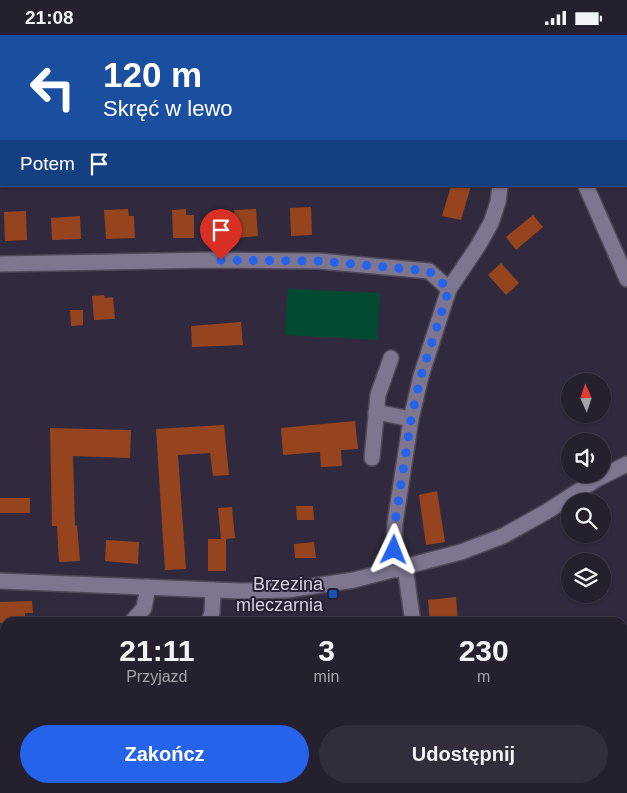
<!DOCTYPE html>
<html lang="pl">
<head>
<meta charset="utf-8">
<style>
	:root { --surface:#25202e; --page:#312d3a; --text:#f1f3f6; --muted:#a3a3aa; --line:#423e4a; --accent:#2563eb }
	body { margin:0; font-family:Helvetica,sans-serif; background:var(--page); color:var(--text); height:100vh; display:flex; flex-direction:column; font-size:19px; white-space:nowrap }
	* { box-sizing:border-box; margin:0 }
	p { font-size:16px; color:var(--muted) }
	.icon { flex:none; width:28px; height:28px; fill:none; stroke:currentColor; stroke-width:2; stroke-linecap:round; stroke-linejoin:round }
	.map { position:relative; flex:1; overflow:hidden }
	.details { position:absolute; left:0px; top:582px; width:628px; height:176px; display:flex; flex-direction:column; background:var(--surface); border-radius:15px 15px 0 0; box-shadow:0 1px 4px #0004,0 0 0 1px var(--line) }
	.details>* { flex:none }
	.banner { position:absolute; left:0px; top:0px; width:628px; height:152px; box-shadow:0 1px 4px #0004,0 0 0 1px var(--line); background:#1a4fa0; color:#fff; overflow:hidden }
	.needle { width:32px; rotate:357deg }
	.controls { position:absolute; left:561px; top:338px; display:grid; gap:10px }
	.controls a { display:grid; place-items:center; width:50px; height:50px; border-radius:50%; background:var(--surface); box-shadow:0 1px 4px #0004,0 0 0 1px var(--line); font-size:25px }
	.pin { position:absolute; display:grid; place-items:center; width:42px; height:42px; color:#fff; margin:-51px -21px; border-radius:50% 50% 50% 0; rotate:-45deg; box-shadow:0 0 5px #0007 }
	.pin .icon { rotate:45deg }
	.me { position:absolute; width:55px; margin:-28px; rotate:2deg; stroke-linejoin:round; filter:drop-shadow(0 0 4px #0008) }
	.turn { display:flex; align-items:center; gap:18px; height:105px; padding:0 20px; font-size:22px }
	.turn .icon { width:65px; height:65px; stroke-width:2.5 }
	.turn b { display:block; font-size:35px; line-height:42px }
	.then { display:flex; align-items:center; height:48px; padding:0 20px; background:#0003; gap:10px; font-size:19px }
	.eta { display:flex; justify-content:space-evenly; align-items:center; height:85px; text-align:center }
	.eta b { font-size:30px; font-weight:700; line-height:35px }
	.primary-button { display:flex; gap:10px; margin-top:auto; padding:10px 20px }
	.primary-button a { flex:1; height:58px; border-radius:30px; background:var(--accent); color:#fff; font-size:20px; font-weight:700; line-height:58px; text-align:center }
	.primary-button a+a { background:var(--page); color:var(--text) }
	.status { display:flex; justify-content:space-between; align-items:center; height:35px; padding:0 25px; background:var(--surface); direction:ltr }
	.status svg { height:14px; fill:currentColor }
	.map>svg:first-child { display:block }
	.green { fill:#024b32 }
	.building { fill:#96441d }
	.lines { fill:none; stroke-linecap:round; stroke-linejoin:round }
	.minor-casing { stroke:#4e4859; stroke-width:18 }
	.minor { stroke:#7d768e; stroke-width:15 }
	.route { stroke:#2563eb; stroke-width:9; stroke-dasharray:0 16.2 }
	.transit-dot { fill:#1a4fb4; stroke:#272034; stroke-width:2 }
	.labels { text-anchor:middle; stroke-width:4; stroke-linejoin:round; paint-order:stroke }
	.poi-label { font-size:18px; fill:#d6d2e0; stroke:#272034; text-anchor:end }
</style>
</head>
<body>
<div class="status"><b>21:08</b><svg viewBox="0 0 49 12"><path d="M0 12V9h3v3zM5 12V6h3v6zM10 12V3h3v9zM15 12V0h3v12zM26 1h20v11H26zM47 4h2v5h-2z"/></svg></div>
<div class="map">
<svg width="627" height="758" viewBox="0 0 627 758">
	<rect width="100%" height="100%" fill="#312a3e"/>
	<polygon class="green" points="288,254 380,258 377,305 285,300"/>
	<g class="building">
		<polygon points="451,151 471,151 461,185 442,181"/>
		<polygon points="311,172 312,200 291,201 290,173"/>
		<polygon points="128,174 129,181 134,181 135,203 106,204 104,175"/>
		<polygon points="186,174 186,180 194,180 194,203 173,203 172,175"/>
		<polygon points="256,174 258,201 236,203 234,175"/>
		<polygon points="26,176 27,205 5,206 4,177"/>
		<polygon points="533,180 543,192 516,215 506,202"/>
		<polygon points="80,181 81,204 52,205 51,183"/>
		<polygon points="501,228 519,248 506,260 488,240"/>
		<polygon points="104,260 105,263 113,262 115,284 94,285 92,261"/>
		<polygon points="70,275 83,275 83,290 71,291"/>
		<polygon points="241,287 243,310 192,312 191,291"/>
		<polygon points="355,386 358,414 341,415 342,431 321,432 320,417 283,420 281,393"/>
		<polygon points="224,390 229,440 213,441 210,418 178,420 186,534 165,535 156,394"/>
		<polygon points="50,393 131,395 130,423 73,421 75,491 77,490 80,526 59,527 57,491 52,491"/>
		<polygon points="437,456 445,507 426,510 419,460"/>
		<rect x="0" y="463" width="30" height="15"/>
		<polygon points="296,471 313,471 314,485 297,485"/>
		<polygon points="232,472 235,503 226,504 226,536 208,536 208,504 221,504 218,473"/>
		<polygon points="106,505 139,507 138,529 105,526"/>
		<polygon points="314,507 316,523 295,523 294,509"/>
		<polygon points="456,562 458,588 430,588 428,565"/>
		<polygon points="32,566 33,578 25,578 25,584 13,584 13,588 0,588 0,567"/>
	</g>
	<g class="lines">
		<g class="minor-casing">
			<g id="minor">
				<polyline points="190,0 193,1"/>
				<polyline points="508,0 508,1"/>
				<polyline points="223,1 224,0"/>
				<polyline points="586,151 627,244"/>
				<polyline points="0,229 212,225 319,226 429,236 449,254"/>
				<polyline points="376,377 411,384"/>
				<polyline points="372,423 378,360 391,323"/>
				<polyline points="405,532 413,588"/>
				<polyline points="396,535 394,515 395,488 411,384 421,341 449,254 478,211 491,188 498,167 500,151"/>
				<polyline points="0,546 240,556 287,555 354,545 461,517 503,501 546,477 597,444 627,429"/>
				<polyline points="131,588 144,573 148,552"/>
				<polyline points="208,588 212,578 213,555"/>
				<polyline points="0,645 5,643"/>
				<polyline points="115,754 115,758"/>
				<polyline points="431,754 431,758"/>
			</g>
		</g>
		<use href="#minor" class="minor"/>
	</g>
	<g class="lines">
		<polyline class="route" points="221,225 319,226 429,236 449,254 421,341 411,384 395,488 394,515"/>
	</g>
	<rect class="transit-dot" x="328" y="554" width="10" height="10" rx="2.5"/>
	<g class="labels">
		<g class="poi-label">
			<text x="323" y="555">Brzezina<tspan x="323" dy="21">mleczarnia</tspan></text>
		</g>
	</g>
</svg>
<div class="controls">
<a><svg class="needle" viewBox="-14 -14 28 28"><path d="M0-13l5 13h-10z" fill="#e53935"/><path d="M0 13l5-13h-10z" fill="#a3a3aa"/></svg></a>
<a><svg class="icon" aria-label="sound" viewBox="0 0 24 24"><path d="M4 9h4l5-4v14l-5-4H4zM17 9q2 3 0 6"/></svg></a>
<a><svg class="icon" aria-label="search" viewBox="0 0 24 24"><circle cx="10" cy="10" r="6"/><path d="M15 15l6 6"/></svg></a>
<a><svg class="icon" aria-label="layers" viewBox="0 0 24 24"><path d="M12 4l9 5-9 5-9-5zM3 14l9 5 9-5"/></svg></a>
</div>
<div class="pin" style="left:221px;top:225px;background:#d93025"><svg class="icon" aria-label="arrive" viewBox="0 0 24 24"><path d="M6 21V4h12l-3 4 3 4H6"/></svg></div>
<svg class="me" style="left:394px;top:515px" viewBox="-20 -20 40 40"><path d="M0-17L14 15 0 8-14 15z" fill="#2563eb" stroke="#fff" stroke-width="4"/></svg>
<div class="banner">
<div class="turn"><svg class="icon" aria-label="left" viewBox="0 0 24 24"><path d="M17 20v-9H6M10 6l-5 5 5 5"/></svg><div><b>120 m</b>Skręć w lewo</div></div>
<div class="then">Potem<svg class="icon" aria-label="arrive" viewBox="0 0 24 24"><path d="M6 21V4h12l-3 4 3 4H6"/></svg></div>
</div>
<section class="details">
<div class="eta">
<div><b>21:11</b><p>Przyjazd</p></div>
<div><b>3</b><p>min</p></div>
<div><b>230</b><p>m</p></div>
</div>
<div class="primary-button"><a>Zakończ</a><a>Udostępnij</a></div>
</section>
</div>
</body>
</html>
